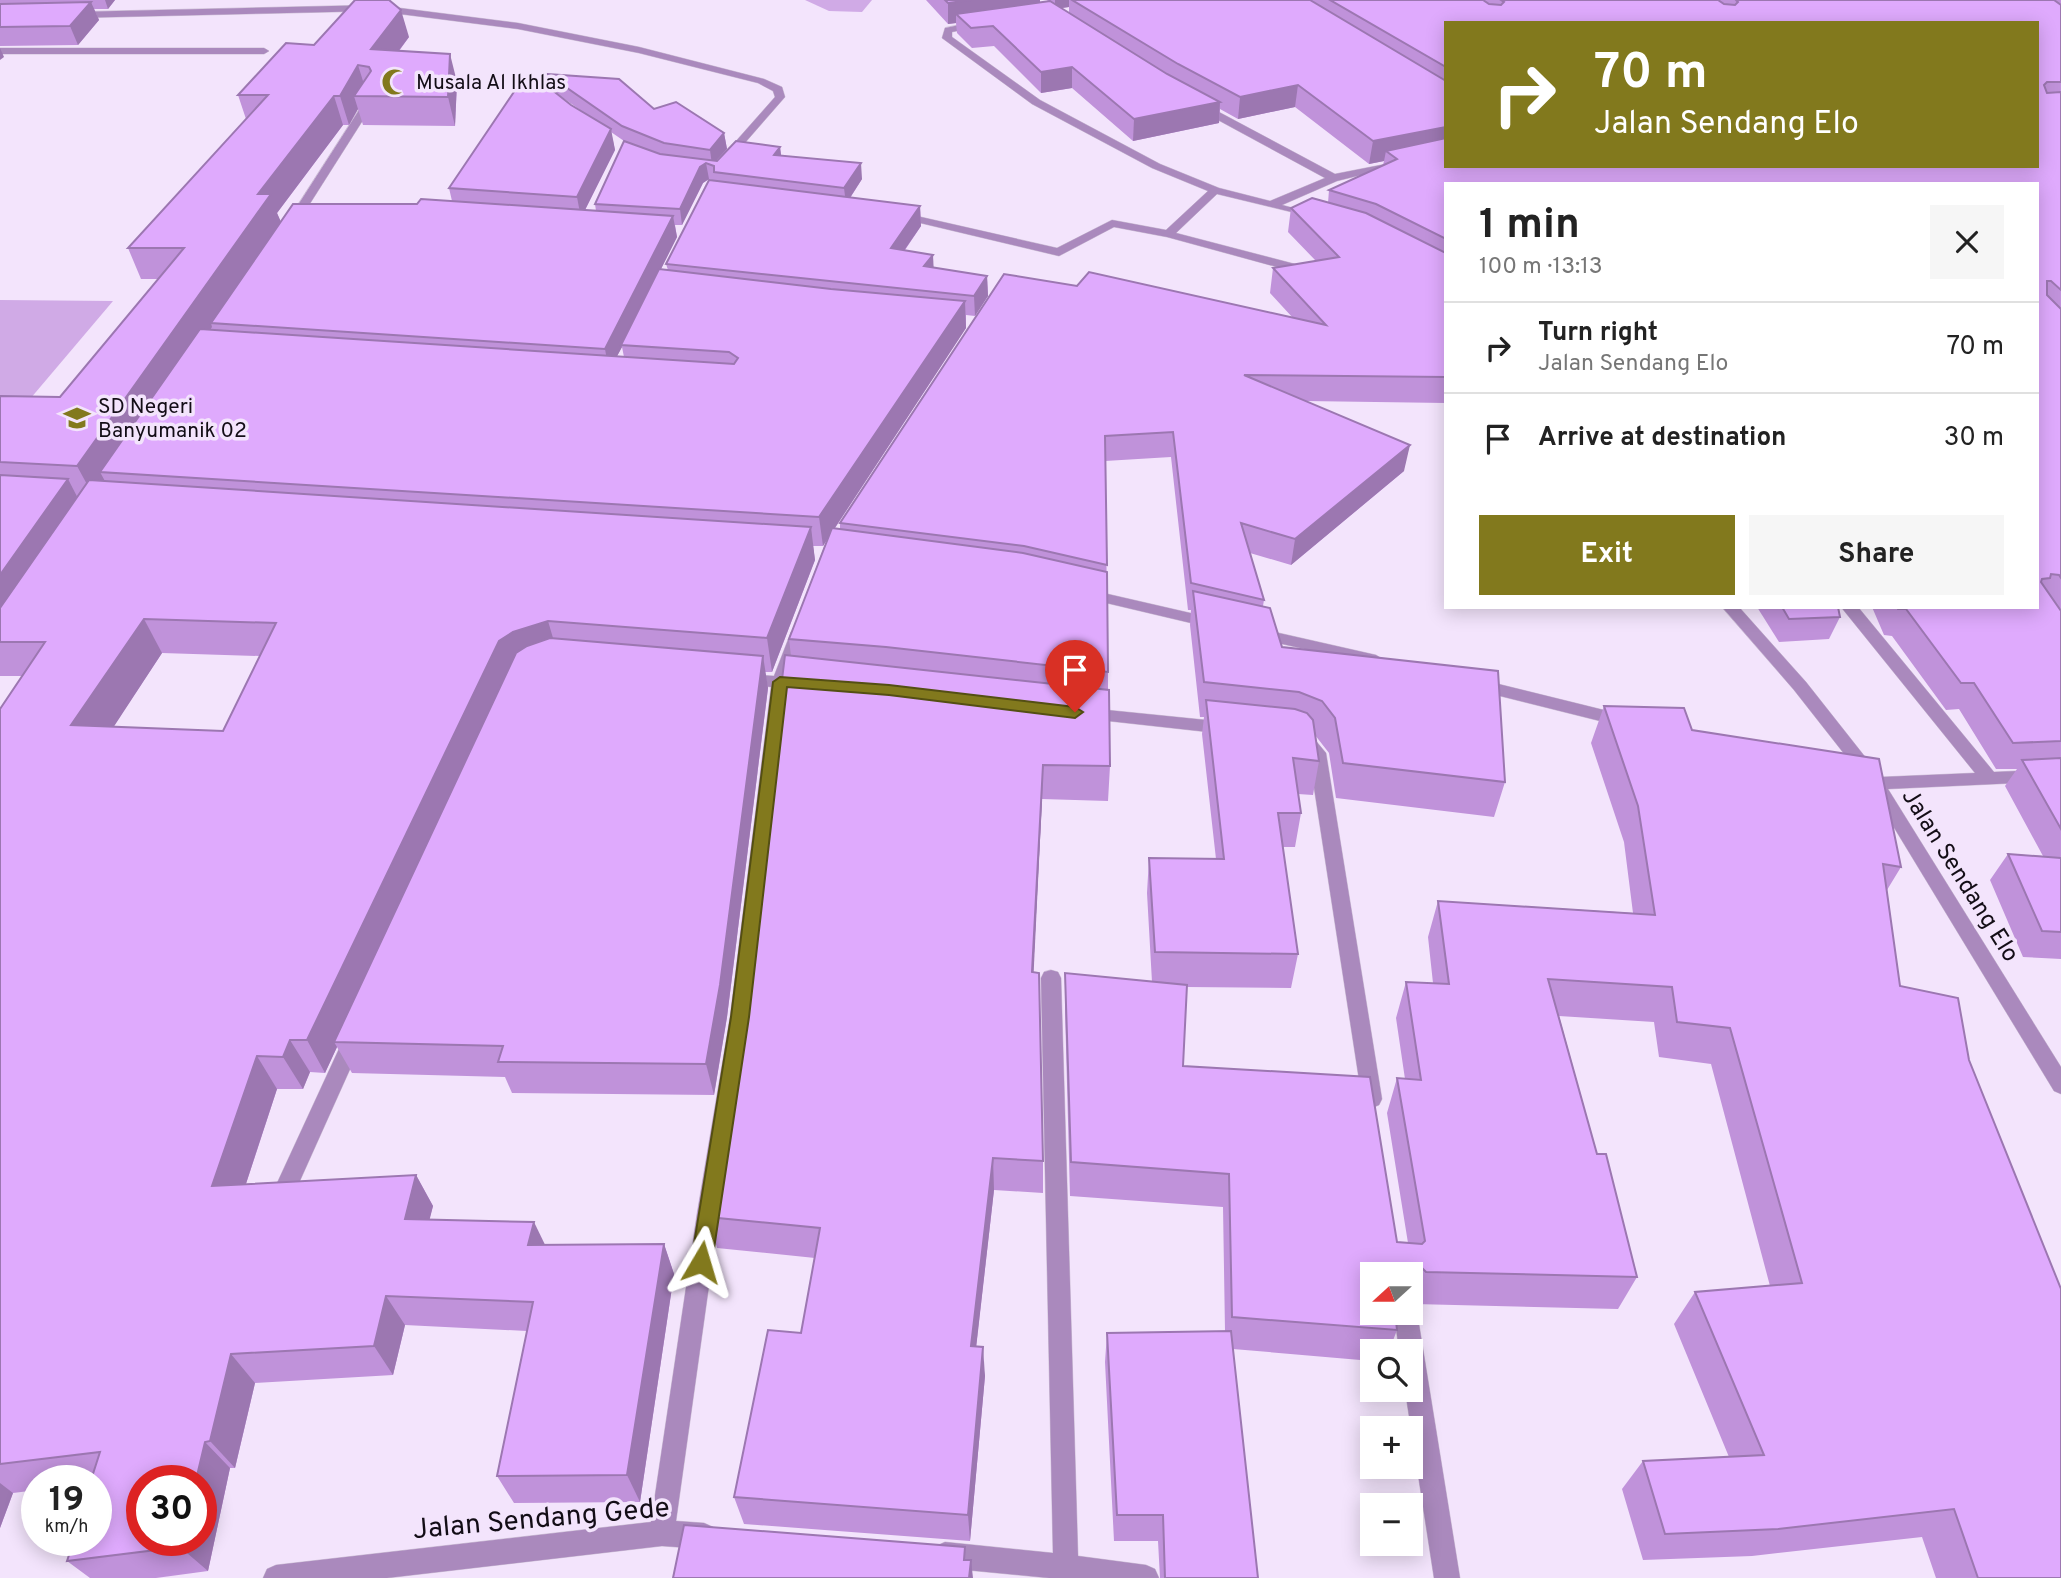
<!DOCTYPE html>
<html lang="en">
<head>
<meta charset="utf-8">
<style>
	:root { --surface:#fff; --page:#f6f6f6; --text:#222; --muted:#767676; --line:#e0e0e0; --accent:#82791d }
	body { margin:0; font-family:Overpass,sans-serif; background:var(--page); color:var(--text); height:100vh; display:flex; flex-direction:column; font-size:26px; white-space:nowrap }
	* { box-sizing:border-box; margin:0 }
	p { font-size:23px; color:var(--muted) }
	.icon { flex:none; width:38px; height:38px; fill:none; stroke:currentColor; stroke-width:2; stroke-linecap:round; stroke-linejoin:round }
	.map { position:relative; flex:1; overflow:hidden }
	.details { position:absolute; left:1444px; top:182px; width:595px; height:427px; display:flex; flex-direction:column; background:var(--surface); border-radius:0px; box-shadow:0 4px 18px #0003 }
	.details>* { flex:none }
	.banner { position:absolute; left:1444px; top:21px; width:595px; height:147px; border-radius:0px; box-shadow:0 4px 18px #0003; background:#82791d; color:#fff; overflow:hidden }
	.needle { width:46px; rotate:249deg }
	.buttons { position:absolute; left:1360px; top:1262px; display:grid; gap:14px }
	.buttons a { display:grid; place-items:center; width:63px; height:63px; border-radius:0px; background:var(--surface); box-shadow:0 4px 18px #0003; font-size:35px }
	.speed { position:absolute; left:21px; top:1465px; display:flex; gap:14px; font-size:35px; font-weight:700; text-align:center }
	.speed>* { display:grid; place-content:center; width:91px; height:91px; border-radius:50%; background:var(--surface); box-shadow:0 4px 18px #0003; line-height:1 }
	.speed small { font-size:18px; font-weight:400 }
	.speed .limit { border:10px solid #d22; background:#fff; color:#111 }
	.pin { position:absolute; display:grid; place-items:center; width:60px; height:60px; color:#fff; margin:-72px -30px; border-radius:50% 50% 50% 0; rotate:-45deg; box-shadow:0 0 7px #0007 }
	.pin .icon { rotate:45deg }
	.me { position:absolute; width:77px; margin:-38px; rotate:7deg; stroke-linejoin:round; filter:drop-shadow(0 0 5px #0008) }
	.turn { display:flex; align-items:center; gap:24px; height:147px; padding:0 35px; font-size:32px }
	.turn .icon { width:91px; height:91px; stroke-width:2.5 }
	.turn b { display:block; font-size:49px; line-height:60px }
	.round { display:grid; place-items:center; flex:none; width:74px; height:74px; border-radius:0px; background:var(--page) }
	.head { display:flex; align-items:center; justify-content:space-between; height:119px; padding:0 35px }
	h1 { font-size:42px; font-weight:700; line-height:52px }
	.button { display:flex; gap:14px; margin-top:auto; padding:14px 35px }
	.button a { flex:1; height:80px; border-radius:0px; background:var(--accent); color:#fff; font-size:28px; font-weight:700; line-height:80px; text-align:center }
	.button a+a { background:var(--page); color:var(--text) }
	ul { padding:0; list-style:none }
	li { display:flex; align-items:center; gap:21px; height:91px; padding:0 35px; border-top:2px solid var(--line) }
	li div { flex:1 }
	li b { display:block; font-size:26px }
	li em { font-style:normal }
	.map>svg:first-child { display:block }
	.green { fill:#d0aae6 }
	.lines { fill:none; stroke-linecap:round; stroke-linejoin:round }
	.street-casing { stroke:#cfc2d7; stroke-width:1 }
	.street { fill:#aa89bd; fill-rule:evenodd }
	.wall { fill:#c092da; fill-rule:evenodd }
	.shaded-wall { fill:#9c77b1 }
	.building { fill:#dfaafd; stroke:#9c77b1; stroke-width:2; fill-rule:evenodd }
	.route { fill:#82791d; stroke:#544f13; stroke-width:2 }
	.labels { text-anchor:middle; stroke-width:7; stroke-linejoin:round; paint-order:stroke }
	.far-poi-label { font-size:21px; fill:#130d16; stroke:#f3e4fc; text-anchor:start }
	.street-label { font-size:24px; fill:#130d16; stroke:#f3e4fc }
	.near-street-label { font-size:28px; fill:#130d16; stroke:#f3e4fc }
</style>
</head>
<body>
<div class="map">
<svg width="2061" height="1578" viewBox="0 0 2061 1578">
	<rect width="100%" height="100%" fill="#f3e4fc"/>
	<g class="green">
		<polygon points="805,0 872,0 862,12 829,11"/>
		<polygon points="0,300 113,301 19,412 0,412"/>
	</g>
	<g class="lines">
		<g class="street-casing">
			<g id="street">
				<polygon points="376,5 518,23 639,47 764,79 782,87 785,97 730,160 726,161 721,158 775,97 773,91 758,83 639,53 518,29 376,11 73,18 68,15 73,12"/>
				<polygon points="978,21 981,22 981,26 952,32 952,37 1040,100 1160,164 1219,188 1270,201 1325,178 1194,107 1194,103 1202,103 1335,174 1396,162 1401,165 1337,181 1282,205 1316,214 1316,218 1217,194 1176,233 1314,269 1316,272 1310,276 1167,237 1114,227 1059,256 895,217 893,215 899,212 1057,248 1112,220 1166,230 1208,191 1152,168 1032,104 942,38 945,28"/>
				<polygon points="0,48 264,48 269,51 264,54 0,54"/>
				<polygon points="368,96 377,98 297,224 289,224 287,222"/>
				<polygon points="1086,589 1212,618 1220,623 1212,628 1081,597 1078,594"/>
				<polygon points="1722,607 1739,607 1806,682 1881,777 1975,773 1841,607 1858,607 1994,772 2061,769 2061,781 1888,789 2061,1067 2061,1094 2054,1091 1870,788 1856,784 1853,780 1860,774 1794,690"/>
				<polygon points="799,627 807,632 790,677 811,680 813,684 805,690 787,688 750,1017 719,1214 676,1521 704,1523 713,1527 717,1536 713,1545 704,1549 662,1546 387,1578 263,1578 267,1569 276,1565 651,1522 697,1214 730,1017 771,687 746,684 738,679 746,674 774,676 791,632"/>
				<polygon points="1257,628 1376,655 1384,660 1376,665 1251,637 1249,633 1251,629"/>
				<polygon points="1478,679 1624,715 1632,721 1624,727 1472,689 1470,685 1472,681"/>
				<polygon points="1087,708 1226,722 1234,728 1226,734 1081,718 1079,714"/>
				<polygon points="1310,739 1316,741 1326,753 1382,1099 1379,1105 1372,1108 1365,1105 1362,1099 1309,755 1301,745"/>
				<polygon points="1051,970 1058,972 1061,978 1078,1556 1146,1565 1155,1569 1159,1578 1049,1578 945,1568 936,1564 932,1555 936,1546 945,1542 1053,1553 1041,978 1044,972"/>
				<polygon points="354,1030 361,1032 364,1038 294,1194 291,1201 283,1204 275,1201 272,1194 344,1038 347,1032"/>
				<polygon points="1410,1303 1417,1312 1460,1578 1434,1578 1405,1390 1410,1390 1410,1351 1399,1351 1394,1312 1410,1312"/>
			</g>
		</g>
		<use href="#street" class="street"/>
	</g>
	<g class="wall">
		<polygon points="0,0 115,0 108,9 94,9 99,20 78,45 0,46"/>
		<path d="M926,0H1040V2L1048,1L1047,0H2061V959L2023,957L1990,880L2008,854L2043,856L2005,786L2017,769H1996L1959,709L1946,710L1892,636L1884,635L1872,607H2037V184H1446V403L1305,401L1404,471L1291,565L1250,553L1264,600L1263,606L1282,647L1505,782L1494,817L1336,798L1329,753L1315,735L1319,761L1313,795L1298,794L1301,813L1295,847H1283L1298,954L1291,988L1187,987L1183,1066L1397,1242L1408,1243L1387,1113L1397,1078L1405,1079L1396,1018L1406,982L1433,983L1428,937L1438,901L1633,913L1624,842L1591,743L1604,706L1692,730L1901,867L1887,890L1900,986L2061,1578H1936L1922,1537L1752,1556L1643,1560L1622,1489L1643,1461L1729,1457L1674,1324L1695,1292L1770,1286L1711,1064L1659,1057L1654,1022L1559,1016L1597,1154L1637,1277L1618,1309L1414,1304L1410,1301V1274H1372L1397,1330L1389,1351H1372V1361L1233,1349L1258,1578H1160L1158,1541H1114L1105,1362L1107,1333L1225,1331L1223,1207L1070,1196L1065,1009V973L1152,982L1147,893L1149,858L1216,859L1202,734L1204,717H1200L1190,625L1191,610H1188L1171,457L1105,461L1108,672V690L1110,766L1108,801L1042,799L1033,972L1043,1161V1193L994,1190L976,1347L985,1376L970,1541L744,1524L734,1497L801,1333L815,1258L717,1248L708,1217L730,1088L729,1083L745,983L791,656L789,639L827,539L823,546H813L815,560L772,672H765L768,688L727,1017L714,1095L512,1093L505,1077L352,1073L337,1047L325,1073L310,1072L303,1089H277L246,1184L416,1175L433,1206L429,1220L545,1245L664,1244L674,1274L640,1502L514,1503L497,1476L527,1331L405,1325L393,1375L255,1383L235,1468H230L208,1571L156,1578H90L67,1561L96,1480H37V1490L13,1493L0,1528V709L22,676H0V396L60,397L158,279H141L128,248L246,119L238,95L314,45L409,37L399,51L457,82L455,126L363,125L358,109L349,125H343L277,213L280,221L417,204L452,201L449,188L550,88L547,74L724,133L727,149L716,161L780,147L781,156L862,179L850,198L920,206L921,226L905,250L934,268L987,276L988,296L975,316L966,315V328L835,528L840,529V523L1293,318L1270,293L1273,268L1316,261L1288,232L1291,208L1328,203L1329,190L1383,165L1384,161L1369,164L1295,107L1238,119L1220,109L1219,123L1133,141L1072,88L1041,93L994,46L972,48L957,33L956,23L948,24ZM1069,7V13L1061,8ZM1446,23L2037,166H1446ZM556,93L586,114L571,105ZM611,132L624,141L595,204L596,211L585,210L615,150ZM709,179L715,181L666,264L668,270L661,269L677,237L675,225H682L703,183ZM622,347L624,357L617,356ZM162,653L260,656L223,731L113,727Z"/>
		<polygon points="1757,607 1838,607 1840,617 1829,639 1779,642"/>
	</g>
	<g class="shaded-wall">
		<polygon points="105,0 115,0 108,9"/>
		<polygon points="971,0 1040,0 1040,11 956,14 956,23 948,24 948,3"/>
		<polygon points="1055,0 1069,0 1069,7 1055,9"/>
		<polygon points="91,2 99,20 78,45 70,26"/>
		<polygon points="401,10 409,37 379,77 371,49"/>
		<polygon points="0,48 4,57 0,60"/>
		<polygon points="450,54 457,82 455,126 448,97"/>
		<polygon points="358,65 367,94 354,96 358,109 349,125 340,96"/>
		<polygon points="1072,67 1072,88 1041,93 1041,72"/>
		<polygon points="1298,85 1295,107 1238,119 1240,97"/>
		<polygon points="334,96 343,125 277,213 282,224 211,323 212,327 113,473 100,472 106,483 95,499 77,466 258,194"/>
		<polygon points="1220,102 1219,123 1133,141 1134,119"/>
		<polygon points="1446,127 1445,148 1386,151 1384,161 1369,164 1373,141"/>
		<polygon points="611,129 615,150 581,218 577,197"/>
		<polygon points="724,133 727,149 712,165 710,150"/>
		<polygon points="780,147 782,162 774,155"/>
		<polygon points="706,163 709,179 703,183 682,225 680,209 700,167"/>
		<polygon points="861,163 862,179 846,204 844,188"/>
		<polygon points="920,206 921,226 892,268 891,248"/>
		<polygon points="673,216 677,237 623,345 621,345 622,347 609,371 605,349"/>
		<polygon points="933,255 934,275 924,266"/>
		<polygon points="987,276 988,296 975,316 974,296"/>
		<polygon points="965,301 966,328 823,546 819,517"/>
		<polygon points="1410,445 1404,471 1291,565 1295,539"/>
		<polygon points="68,479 85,512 0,638 0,575"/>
		<polygon points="811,527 815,560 772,672 767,638"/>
		<polygon points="144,619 162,653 92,760 71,725"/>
		<polygon points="548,621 558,655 334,1042 337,1047 325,1073 307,1040 499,641 513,632"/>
		<polygon points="763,656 768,688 727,1017 714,1095 706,1064"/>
		<polygon points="1043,765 1042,799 1032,1006 1032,972"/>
		<polygon points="290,1040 310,1072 303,1089 283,1057"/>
		<polygon points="257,1056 277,1089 235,1217 212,1186"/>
		<polygon points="993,1158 994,1190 973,1375 971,1346"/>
		<polygon points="416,1175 433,1206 422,1250 405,1219"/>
		<polygon points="534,1222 549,1253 528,1245"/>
		<polygon points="664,1244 674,1274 640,1502 627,1475"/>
		<polygon points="1422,1268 1410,1300 1410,1295 1419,1271"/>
		<polygon points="386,1296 405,1325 393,1375 374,1346"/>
		<polygon points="983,1347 985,1376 970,1541 968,1515"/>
		<polygon points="231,1354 255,1383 235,1468 210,1441"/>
		<polygon points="205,1442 230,1468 208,1571 180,1547 182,1540 201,1540 201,1480 196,1480"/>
		<polygon points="0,1483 13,1493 0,1528"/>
		<polygon points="971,1560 973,1578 969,1578"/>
	</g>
	<g class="building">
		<polygon points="355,0 389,0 401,10 371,49 450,54 448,97 354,96 371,71 369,67 358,65 340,96 334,96 258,194 271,194 77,466 0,462 0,396 60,397 184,248 128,248 268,95 238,95 286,43 314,45"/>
		<polygon points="945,0 971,0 948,3"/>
		<polygon points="1072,0 1310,0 1446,81 1446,127 1373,141 1298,85 1240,97 1178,64"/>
		<polygon points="1330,0 1483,0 1489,4 1501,5 1504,2 1501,0 1718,0 1724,4 1735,5 1738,2 1736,0 2054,0 2061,5 2061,82 2047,82 2044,85 2047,93 2061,92 2061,290 2051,281 2047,281 2047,295 2061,309 2061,578 2059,575 2051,574 2050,578 2042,579 2041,582 2061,611 2061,741 2013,743 1974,683 1961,683 1906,609 1898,609 1897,607 2037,607 2037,184 1446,184 1446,239 1376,204 1329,190 1397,159 1386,151 1446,138 1446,166 2037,166 2037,23 1446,23 1446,67"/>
		<polygon points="1050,1 1167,74 1220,102 1134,119 1072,67 1041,72 993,26 971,28 956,14"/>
		<polygon points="91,2 70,26 0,27 0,4"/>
		<polygon points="532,74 571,105 611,129 577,197 449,188 524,77"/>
		<polygon points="547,74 619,79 654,109 676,102 724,133 710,150 664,143 622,126"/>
		<polygon points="624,141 660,154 717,161 736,141 780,147 774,155 861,163 844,188 714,172 714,166 706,163 700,167 680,209 595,204"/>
		<polygon points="709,180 920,206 891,248 933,255 924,266 987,276 974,296 666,264"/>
		<polygon points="1312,198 1366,213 1446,253 1446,377 1244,375 1410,445 1295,539 1241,523 1264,600 1191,583 1173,432 1105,436 1107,565 1024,546 840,523 1004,274 1077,286 1089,272 1326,325 1273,268 1339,257 1291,208"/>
		<polygon points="421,199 673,216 605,349 211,323 293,204 417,204"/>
		<polygon points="659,269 831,289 965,301 819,517 100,472 200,329 734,364 738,358 729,352 621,345"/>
		<polygon points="0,475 68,479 0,575"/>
		<path d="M89,480L811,527L767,638L548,621L513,632L499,641L307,1040H290L283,1057L257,1056L212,1186L416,1175L405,1219L534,1222L528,1245L664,1244L627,1475L497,1476L533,1302L386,1296L374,1346L231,1354L210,1441L205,1442L196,1480H142V1540H182L180,1547L67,1561L74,1540H96V1480H91L100,1452L0,1464V709L45,642H0V608ZM144,619L276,623L223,731L71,725Z"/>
		<polygon points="832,528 1023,553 1107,572 1108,672 886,647 789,639"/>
		<polygon points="1193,591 1270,608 1282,647 1498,671 1505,782 1343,763 1335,718 1322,701 1299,692 1204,682"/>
		<polygon points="1782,607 1838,607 1840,617 1789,619"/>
		<polygon points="550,638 763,656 720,985 706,1064 498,1062 503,1046 334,1042 516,653 527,646"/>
		<polygon points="785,655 1109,690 1110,766 1043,765 1032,972 1039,973 1043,1161 993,1158 971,1346 983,1347 968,1515 734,1497 768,1330 801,1333 820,1228 708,1217 725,1108 731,1083 729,1083 745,983"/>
		<polygon points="1206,700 1295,709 1307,713 1313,720 1319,761 1293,758 1301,813 1278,813 1298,954 1155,952 1149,858 1224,859"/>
		<polygon points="1604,706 1684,708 1692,730 1879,759 1901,867 1883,864 1900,986 1958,998 1969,1060 2061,1289 2061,1578 1978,1578 1954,1509 1778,1529 1665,1534 1643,1461 1764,1455 1695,1292 1802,1283 1730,1028 1677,1022 1672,987 1548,979 1597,1154 1606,1154 1637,1277 1426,1272 1422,1268 1419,1271 1391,1271 1392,1274 1372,1274 1372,1312 1395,1312 1397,1330 1232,1317 1229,1174 1071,1162 1065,973 1187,985 1183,1066 1370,1077 1397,1242 1422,1244 1425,1241 1397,1078 1421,1080 1406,982 1449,984 1438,901 1655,915 1638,806"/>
		<polygon points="2061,758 2061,829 2022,760"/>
		<polygon points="2008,854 2061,858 2061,932 2042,931"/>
		<polygon points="1231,1331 1258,1578 1165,1578 1163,1515 1117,1515 1107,1333"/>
		<polygon points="684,1525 965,1547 964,1560 971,1560 969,1578 673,1578"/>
	</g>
	<polygon class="route" points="780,677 889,685 1075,707 1083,712 1075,718 889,695 787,687 749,1017 712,1262 709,1269 701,1272 694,1269 691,1262 731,1017 773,682"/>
	<defs>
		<g id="mosque-bare" transform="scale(2.1)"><path d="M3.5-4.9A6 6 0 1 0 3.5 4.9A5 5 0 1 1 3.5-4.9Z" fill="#82791d" stroke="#f3e4fc" stroke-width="2.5" paint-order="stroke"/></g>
		<g id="school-bare" transform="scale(2.1)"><path d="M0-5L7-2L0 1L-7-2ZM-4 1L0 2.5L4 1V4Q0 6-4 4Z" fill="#82791d" stroke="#f3e4fc" stroke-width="2.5" paint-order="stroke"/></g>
	</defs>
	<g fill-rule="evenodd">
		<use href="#mosque-bare" x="395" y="82"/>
		<use href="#school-bare" x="77" y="418"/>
	</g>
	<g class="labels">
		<g class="far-poi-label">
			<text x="416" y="89">Musala Al Ikhlas</text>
			<text x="98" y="413">SD Negeri<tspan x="98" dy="24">Banyumanik 02</tspan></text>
		</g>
		<g class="street-label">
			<text transform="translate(1961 875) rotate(58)" y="8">Jalan Sendang Elo</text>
		</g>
		<g class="near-street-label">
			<text transform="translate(541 1517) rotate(-5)" y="10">Jalan Sendang Gede</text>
		</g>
	</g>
</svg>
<div class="buttons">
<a><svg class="needle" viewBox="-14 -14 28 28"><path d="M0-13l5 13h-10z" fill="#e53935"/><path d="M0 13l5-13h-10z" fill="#767676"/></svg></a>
<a><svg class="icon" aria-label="search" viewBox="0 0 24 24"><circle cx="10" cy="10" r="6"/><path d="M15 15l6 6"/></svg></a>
<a>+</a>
<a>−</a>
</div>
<div class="speed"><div>19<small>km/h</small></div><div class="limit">30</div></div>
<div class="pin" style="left:1075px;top:712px;background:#d93025"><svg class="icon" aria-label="arrive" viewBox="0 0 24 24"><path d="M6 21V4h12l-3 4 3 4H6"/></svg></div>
<svg class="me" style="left:701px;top:1262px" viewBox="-20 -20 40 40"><path d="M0-17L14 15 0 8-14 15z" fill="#82791d" stroke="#fff" stroke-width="4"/></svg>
<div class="banner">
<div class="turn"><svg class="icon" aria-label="right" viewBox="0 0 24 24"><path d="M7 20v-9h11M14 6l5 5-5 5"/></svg><div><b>70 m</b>Jalan Sendang Elo</div></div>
</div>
<section class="details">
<div class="head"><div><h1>1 min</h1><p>100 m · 13:13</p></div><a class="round"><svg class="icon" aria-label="close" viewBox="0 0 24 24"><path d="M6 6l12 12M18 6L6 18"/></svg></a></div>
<ul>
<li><svg class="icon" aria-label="right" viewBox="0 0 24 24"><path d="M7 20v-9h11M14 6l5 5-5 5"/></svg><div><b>Turn right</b><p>Jalan Sendang Elo</p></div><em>70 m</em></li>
<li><svg class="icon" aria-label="arrive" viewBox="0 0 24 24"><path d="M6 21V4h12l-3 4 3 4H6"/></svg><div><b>Arrive at destination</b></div><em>30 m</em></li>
</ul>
<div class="button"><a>Exit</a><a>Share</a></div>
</section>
</div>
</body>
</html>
